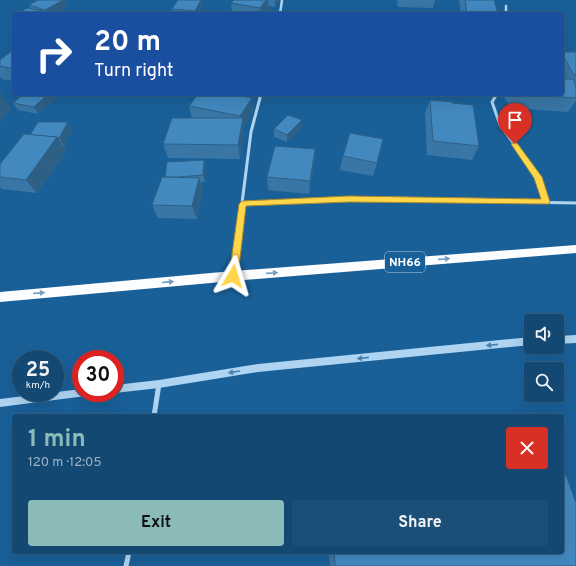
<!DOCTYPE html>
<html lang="en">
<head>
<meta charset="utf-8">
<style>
	:root { --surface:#134873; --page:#1c4f78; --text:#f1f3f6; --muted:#9db2c4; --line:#326085; --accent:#8bbbb9 }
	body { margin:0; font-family:Overpass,sans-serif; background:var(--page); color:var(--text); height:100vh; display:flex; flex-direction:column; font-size:15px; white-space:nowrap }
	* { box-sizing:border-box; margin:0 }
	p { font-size:13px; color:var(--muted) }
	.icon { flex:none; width:22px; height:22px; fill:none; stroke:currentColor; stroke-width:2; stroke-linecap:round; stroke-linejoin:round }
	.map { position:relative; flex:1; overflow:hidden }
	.sheet { position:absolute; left:12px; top:414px; width:552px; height:140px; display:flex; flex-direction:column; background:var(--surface); border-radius:4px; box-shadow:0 4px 16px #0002,0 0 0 1px var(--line) }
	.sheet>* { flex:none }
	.top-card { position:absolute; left:12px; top:12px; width:552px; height:84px; border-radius:4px; box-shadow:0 4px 16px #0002,0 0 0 1px var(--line); background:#1a4fa0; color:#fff; overflow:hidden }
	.tools { position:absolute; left:524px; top:314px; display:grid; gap:8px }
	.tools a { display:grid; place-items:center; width:40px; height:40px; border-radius:4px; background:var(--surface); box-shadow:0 4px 16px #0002,0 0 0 1px var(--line); font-size:20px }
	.speed { position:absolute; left:12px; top:350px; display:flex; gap:8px; font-size:20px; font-weight:700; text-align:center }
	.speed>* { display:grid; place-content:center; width:52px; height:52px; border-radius:50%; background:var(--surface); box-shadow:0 4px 16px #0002,0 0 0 1px var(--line); line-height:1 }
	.speed small { font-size:10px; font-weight:400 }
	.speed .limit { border:6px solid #d22; background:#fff; color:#111 }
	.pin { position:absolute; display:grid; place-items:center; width:34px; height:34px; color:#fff; margin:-41px -17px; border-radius:50% 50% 50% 0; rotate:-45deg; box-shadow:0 0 4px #0007 }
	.pin .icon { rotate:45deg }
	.me { position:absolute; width:44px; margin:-22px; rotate:7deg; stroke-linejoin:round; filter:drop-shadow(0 0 3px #0008) }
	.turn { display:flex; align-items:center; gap:14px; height:84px; padding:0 16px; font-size:18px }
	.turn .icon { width:52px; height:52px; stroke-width:2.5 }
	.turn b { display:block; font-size:28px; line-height:34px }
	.round { display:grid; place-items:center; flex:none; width:42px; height:42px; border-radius:4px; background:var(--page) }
	.head { display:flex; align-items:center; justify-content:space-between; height:68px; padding:0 16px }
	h1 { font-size:24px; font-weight:700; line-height:30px; color:var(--accent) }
	.action { display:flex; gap:8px; margin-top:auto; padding:8px 16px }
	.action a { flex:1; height:46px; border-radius:4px; background:var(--accent); color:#111; font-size:16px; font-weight:700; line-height:46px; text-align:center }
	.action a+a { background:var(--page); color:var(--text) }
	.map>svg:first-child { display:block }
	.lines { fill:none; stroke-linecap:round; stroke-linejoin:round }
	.minor-far3 { stroke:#aed4f1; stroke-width:2.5 }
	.minor-far2 { stroke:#aed4f1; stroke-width:3 }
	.minor-far1 { stroke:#aed4f1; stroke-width:4 }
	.minor { stroke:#aed4f1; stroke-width:5 }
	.tertiary { fill:#aed4f1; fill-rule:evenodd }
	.trunk { fill:#fcfdff; fill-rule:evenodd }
	.wall { fill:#3976a5 }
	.shaded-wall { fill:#2e6086 }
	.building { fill:#4289c0; stroke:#2e6086 }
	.oneway { fill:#749fc2 }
	.oneway2 { fill:#4683b3 }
	.route { fill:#ffd54a; stroke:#a68a30 }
	.labels { text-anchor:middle; stroke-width:4; stroke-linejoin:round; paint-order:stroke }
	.shield { fill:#196099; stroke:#bacfe0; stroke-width:1 }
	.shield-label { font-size:12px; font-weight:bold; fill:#fff }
</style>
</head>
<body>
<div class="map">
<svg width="576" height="566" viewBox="0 0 576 566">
	<rect width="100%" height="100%" fill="#196099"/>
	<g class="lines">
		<g class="minor-far3">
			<polyline points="506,6 506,14"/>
			<polyline points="280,14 282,0"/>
		</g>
		<g class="minor-far2">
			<polyline points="497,94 492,102 500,125 538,177 546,202"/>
			<polyline points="243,204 349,199 576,203"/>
			<polyline points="241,211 251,132 261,94"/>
		</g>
		<polyline class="minor-far1" points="233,275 241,210"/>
		<g class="minor">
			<polyline points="154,416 159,384"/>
			<polyline points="126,566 129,552"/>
		</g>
		<g class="tertiary">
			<polygon points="576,335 576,343 557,344 557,336"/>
			<polygon points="531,337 531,345 258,372 159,388 115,393 115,385 159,380 258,364"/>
			<polygon points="81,389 81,393 87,393 86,396 0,407 0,399"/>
		</g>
		<polygon class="trunk" points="576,245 576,253 233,281 0,302 0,292 233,271"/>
	</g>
	<g class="wall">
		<polygon points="38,0 66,0 68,5 53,14 19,14 18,13 30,8 29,5"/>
		<polygon points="234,0 279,0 275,7 269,6 269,10 266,14 232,14 231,3"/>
		<polygon points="397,0 435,0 433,8 398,7"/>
		<polygon points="459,0 494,0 498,14 461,14"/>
		<polygon points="203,5 198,14 173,14 172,9"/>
		<polygon points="14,49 14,81 2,79 0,76 0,60"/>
		<polygon points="562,52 576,52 576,101 568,112 511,108 502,94 562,94"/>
		<polygon points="24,94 54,94 56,98 38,114 18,110 13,103"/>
		<polygon points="252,98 253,112 244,127 244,132 240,159 168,158 163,144 192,118 189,106"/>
		<polygon points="430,100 452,103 479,146 472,160 427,155 425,113"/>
		<polygon points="302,127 287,142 274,137 274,129"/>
		<polygon points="72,129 64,146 62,146 66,151 37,193 2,189 0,187 0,164"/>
		<polygon points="315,149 314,163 309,194 268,190 267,177"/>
		<polygon points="343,156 377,163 373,176 340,170"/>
		<polygon points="204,160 205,167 205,182 201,182 203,191 197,219 158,218 152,205 165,177"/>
		<polygon points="329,552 562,552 576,566 330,566"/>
	</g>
	<g class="shaded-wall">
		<polygon points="63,0 66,0 68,5 53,14 47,14 45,10"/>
		<polygon points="201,0 202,0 203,5 198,14 195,14 195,11"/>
		<polygon points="266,0 268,0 269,10 266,14 260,14 260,8"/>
		<polygon points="275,0 279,0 275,7"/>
		<polygon points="43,11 45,14 38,14"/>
		<polygon points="0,93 11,109 0,123"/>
		<polygon points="48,94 54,94 56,98 38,114 34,107"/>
		<polygon points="252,98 253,112 244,127 244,132 240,159 238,145 241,127 240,116"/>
		<polygon points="302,120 302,127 287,142 287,135"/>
		<polygon points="68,122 72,129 64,146 59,138"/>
		<polygon points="57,137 66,151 37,193 26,180"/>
		<polygon points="315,149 314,163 309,194 310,181"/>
		<polygon points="204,160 205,167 205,182 203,175"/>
		<polygon points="199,178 203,191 197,219 192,206"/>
	</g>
	<g class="building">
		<polygon points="38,0 63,0 45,10 29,5"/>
		<polygon points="178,0 201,0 195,11 172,9"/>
		<polygon points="234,0 266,0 260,8 231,3"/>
		<polygon points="465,0 494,0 498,14 467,14"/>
		<polygon points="27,8 43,11 38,14 23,14 18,13"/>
		<polygon points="314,12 328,14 314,14"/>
		<polygon points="14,49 14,69 0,66 0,60"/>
		<polygon points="562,52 576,52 576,75 574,75 562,54"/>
		<polygon points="562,66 567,76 562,75"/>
		<polygon points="562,79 574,79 576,89 576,98 520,94 562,94"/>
		<polygon points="24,94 48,94 34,107 13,103"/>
		<polygon points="198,94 231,94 252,98 240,116 189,106"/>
		<polygon points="430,100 452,102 452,103 473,105 479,146 433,141"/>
		<polygon points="288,115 302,120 287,135 274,129"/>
		<polygon points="172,118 243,118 238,145 163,144"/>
		<polygon points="38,122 68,122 59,138 58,138 57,137 30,135"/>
		<polygon points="350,133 383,139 377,163 343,156"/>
		<polygon points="24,134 57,137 26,180 0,177 0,164"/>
		<polygon points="275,146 315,149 310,181 267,177"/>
		<polygon points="204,160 203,175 178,177 165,177 167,162"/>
		<polygon points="162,177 199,178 192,206 152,205"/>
		<polygon points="562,475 566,475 576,503 576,566 335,566 334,552 562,552"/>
	</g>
	<defs><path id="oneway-solid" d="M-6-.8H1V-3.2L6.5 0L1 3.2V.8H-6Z"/></defs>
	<g class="oneway">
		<use href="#oneway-solid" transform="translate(444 259) rotate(-4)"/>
		<use href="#oneway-solid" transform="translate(272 273) rotate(-4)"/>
		<use href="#oneway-solid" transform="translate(168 282) rotate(-5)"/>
		<use href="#oneway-solid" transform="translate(39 293) rotate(-5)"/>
	</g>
	<g class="oneway2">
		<use href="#oneway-solid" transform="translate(492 345) rotate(174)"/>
		<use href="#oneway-solid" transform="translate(363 358) rotate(174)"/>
		<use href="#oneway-solid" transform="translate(234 372) rotate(171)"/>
	</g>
	<polygon class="route" points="515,142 517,143 542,177 550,202 549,204 349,202 246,206 238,276 237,278 230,278 229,276 239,204 242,201 349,196 541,199 534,178 511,144"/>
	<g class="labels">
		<rect class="shield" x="385" y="252" width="40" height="20" rx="3"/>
		<g class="shield-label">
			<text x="405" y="266">NH66</text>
		</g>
	</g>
</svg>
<div class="tools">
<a><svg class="icon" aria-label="sound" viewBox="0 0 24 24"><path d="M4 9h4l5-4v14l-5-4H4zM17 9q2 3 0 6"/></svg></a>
<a><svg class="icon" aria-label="search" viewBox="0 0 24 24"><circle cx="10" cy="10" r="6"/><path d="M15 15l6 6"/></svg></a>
</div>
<div class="speed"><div>25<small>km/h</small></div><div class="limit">30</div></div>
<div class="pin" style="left:515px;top:144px;background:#d93025"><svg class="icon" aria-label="arrive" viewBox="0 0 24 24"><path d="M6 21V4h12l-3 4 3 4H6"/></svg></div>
<svg class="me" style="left:233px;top:276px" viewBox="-20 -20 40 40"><path d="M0-17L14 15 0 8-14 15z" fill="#ffd54a" stroke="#fff" stroke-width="4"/></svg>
<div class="top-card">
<div class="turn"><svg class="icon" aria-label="right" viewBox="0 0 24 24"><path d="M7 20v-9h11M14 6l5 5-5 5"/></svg><div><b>20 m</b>Turn right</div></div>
</div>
<section class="sheet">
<div class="head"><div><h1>1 min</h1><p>120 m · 12:05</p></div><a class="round" style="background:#d93025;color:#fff"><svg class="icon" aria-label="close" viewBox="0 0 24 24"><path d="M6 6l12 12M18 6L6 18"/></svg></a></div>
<div class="action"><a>Exit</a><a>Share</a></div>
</section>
</div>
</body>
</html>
